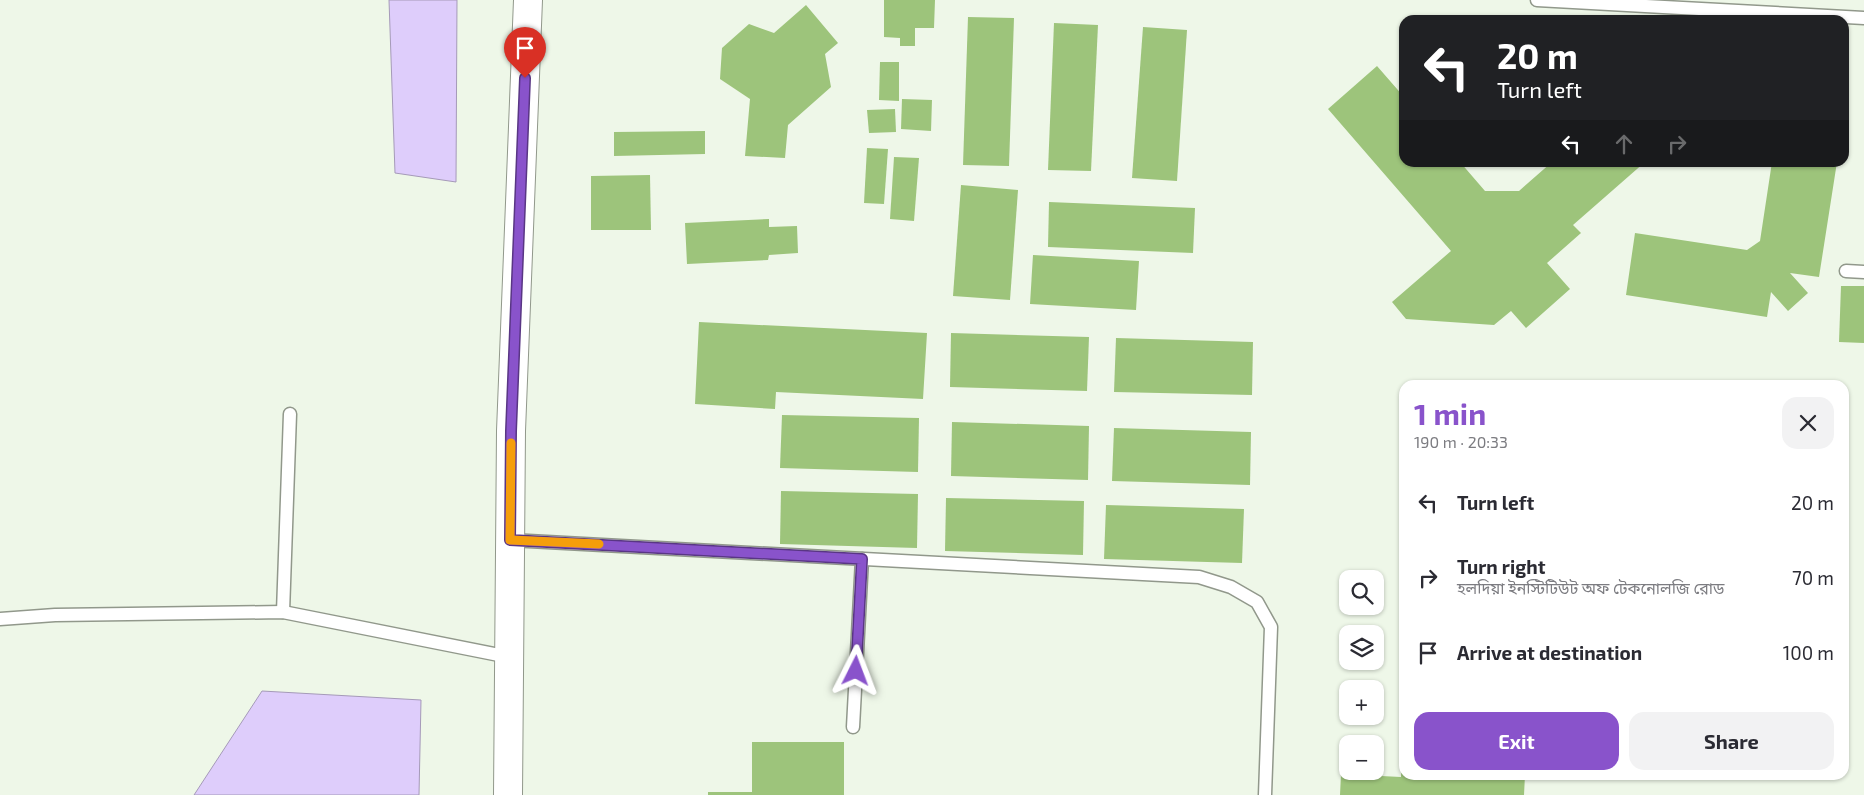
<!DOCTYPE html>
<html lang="en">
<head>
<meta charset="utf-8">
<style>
	:root { --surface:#fff; --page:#f2f2f3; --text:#2b2b33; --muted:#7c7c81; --accent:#8953cb }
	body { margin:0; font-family:"Exo 2","Noto Sans Bengali",sans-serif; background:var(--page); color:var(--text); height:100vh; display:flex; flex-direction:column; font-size:19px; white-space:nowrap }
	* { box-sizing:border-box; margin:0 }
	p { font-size:16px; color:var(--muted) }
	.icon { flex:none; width:28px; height:28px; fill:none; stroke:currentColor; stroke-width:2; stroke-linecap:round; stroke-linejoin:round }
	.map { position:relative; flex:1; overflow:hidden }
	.sheet { position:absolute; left:1399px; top:380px; width:450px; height:400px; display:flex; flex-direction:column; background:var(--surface); border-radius:15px; box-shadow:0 1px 4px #0004 }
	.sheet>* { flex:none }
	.banner { position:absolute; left:1399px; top:15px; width:450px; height:152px; border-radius:15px; box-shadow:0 1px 4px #0004; background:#202124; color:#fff; overflow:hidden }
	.tools { position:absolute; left:1339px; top:570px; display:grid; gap:10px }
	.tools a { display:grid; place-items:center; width:45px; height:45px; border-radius:10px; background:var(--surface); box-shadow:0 1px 4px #0004; font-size:25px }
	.pin { position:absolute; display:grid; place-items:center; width:42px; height:42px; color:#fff; margin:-51px -21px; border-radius:50% 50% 50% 0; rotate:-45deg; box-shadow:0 0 5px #0007 }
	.pin .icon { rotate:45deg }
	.me { position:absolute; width:55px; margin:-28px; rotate:3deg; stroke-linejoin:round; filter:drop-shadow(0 0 4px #0008) }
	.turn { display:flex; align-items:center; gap:18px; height:105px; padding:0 15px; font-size:22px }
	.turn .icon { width:65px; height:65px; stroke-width:2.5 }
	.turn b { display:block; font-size:35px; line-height:42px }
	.lanes { display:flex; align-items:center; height:48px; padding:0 15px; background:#0003; justify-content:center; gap:25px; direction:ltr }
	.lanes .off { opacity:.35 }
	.round { display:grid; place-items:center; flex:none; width:52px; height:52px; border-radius:15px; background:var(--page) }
	.headline { display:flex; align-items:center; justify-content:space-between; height:85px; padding:0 15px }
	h1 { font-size:30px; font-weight:700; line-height:38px; color:var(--accent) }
	.button { display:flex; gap:10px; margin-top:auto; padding:10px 15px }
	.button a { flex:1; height:58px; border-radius:15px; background:var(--accent); color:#fff; font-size:20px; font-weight:700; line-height:58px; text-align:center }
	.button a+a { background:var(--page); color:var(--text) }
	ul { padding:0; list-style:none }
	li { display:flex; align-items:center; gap:15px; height:75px; padding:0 15px }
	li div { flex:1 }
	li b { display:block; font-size:19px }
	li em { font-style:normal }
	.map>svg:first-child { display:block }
	.water { fill:#decdfb; stroke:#a59ab8 }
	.building { fill:#9dc47b }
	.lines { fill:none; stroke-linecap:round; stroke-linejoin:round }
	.service-casing { stroke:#91988b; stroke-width:15 }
	.tertiary-casing { stroke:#91988b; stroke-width:30 }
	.service { stroke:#fff; stroke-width:12 }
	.tertiary { stroke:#fff; stroke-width:28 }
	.route-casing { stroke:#593684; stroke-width:12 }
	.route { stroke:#8953cb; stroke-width:9 }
	.slow { stroke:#f59e0b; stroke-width:9 }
</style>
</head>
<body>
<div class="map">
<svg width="1864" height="795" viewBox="0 0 1864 795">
	<rect width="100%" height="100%" fill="#eef7e8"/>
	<g class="water">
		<polygon points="389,0 457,0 456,182 395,173"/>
		<polygon points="262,691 421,700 419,795 194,795"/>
	</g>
	<g class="building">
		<polygon points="884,0 935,0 934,28 915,28 915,46 900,46 900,38 884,37"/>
		<polygon points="806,5 838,43 825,54 831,87 788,125 785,158 745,156 750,99 720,79 722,48 749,24 774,33"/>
		<polygon points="968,17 1014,18 1009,166 963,165"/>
		<polygon points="1054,23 1098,25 1091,171 1048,170"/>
		<polygon points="1143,27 1187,30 1177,181 1132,178"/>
		<polygon points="880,62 899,62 899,101 879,100"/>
		<polygon points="1377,66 1404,97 1404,162 1460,162 1485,191 1519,191 1552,162 1645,162 1573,225 1581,233 1547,263 1570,289 1526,328 1511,311 1494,325 1406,319 1392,302 1451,251 1328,109"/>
		<polygon points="902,99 932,100 931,131 901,129"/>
		<polygon points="895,109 896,132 869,133 867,110"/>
		<polygon points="705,131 705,154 614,156 614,132"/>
		<polygon points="867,148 888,149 884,204 864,203"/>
		<polygon points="894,157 919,158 914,221 890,219"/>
		<polygon points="1772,162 1837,162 1819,277 1790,273 1808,293 1788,311 1771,292 1767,317 1626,295 1635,233 1747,250 1760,241"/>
		<polygon points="650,175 651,230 591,230 591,176"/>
		<polygon points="961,185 1018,190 1010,300 953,296"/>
		<polygon points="1049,202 1195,208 1193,253 1048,247"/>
		<polygon points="769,219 769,227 797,226 798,253 769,255 768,260 687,264 685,223"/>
		<polygon points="1033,255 1139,261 1136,310 1030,304"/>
		<polygon points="1841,286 1864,286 1864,343 1839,342"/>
		<polygon points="699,322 927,333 923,399 776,392 775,409 695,404"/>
		<polygon points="951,333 1089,337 1087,391 950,387"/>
		<polygon points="1116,338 1253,342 1252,395 1114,392"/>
		<polygon points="782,415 919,418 918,472 780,468"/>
		<polygon points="952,422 1089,426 1088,480 951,476"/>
		<polygon points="1114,428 1251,432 1250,485 1112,481"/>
		<polygon points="781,491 918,494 917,548 780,544"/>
		<polygon points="946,498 1084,501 1083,555 945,551"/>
		<polygon points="1106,505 1244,509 1242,563 1104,559"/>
		<polygon points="752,742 844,742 844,795 708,795 708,792 752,792"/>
		<polygon points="1402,745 1404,775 1525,775 1524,795 1340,795 1341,774 1401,777"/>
	</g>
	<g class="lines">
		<g class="service-casing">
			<g id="service">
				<polyline points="1537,0 1864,18"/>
				<polyline points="1846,271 1864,272"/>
				<polyline points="510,540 1199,577 1231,587 1257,602 1271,627 1265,795"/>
				<polyline points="283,612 290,414"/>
				<polyline points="0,619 55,615 283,612 509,657"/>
				<polyline points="853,727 862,559"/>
			</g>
		</g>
		<g class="tertiary-casing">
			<polyline id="tertiary" points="508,795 511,431 528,0"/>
		</g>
		<use href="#service" class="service"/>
		<use href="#tertiary" class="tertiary"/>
	</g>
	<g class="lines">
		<g class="route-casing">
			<polyline id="route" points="525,78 511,431 510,540 862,559 856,671"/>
		</g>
		<use href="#route" class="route"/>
		<polyline class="slow" points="511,443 510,540 599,544"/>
	</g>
</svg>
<div class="tools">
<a><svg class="icon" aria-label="search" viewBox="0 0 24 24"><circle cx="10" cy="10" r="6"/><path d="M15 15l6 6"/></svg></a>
<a><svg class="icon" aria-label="layers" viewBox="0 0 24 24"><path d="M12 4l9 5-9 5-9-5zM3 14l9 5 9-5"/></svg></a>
<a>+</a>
<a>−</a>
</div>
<div class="pin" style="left:525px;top:78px;background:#d93025"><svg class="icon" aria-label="arrive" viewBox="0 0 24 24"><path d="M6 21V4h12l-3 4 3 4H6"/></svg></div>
<svg class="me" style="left:856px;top:671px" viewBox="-20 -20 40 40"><path d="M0-17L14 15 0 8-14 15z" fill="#8953cb" stroke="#fff" stroke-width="4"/></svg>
<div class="banner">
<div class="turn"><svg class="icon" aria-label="left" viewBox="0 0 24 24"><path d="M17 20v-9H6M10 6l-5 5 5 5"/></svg><div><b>20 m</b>Turn left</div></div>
<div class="lanes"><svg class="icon" aria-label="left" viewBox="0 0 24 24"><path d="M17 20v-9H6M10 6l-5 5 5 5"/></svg><svg class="icon off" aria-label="ahead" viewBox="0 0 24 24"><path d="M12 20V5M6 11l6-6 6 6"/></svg><svg class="icon off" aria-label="right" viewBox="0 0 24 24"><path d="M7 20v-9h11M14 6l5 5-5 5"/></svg></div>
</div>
<section class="sheet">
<div class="headline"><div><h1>1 min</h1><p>190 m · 20:33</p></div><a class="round"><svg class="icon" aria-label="close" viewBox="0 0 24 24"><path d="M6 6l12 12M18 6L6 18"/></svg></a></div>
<ul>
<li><svg class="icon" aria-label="left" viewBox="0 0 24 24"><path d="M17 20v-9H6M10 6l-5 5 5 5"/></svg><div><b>Turn left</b></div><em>20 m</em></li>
<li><svg class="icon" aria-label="right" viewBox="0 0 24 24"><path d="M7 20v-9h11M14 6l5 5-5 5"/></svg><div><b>Turn right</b><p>হলদিয়া ইনস্টিটিউট অফ টেকনোলজি রোড</p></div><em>70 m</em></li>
<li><svg class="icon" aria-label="arrive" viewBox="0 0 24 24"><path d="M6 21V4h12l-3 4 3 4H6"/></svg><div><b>Arrive at destination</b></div><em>100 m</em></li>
</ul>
<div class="button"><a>Exit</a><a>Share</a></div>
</section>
</div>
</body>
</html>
